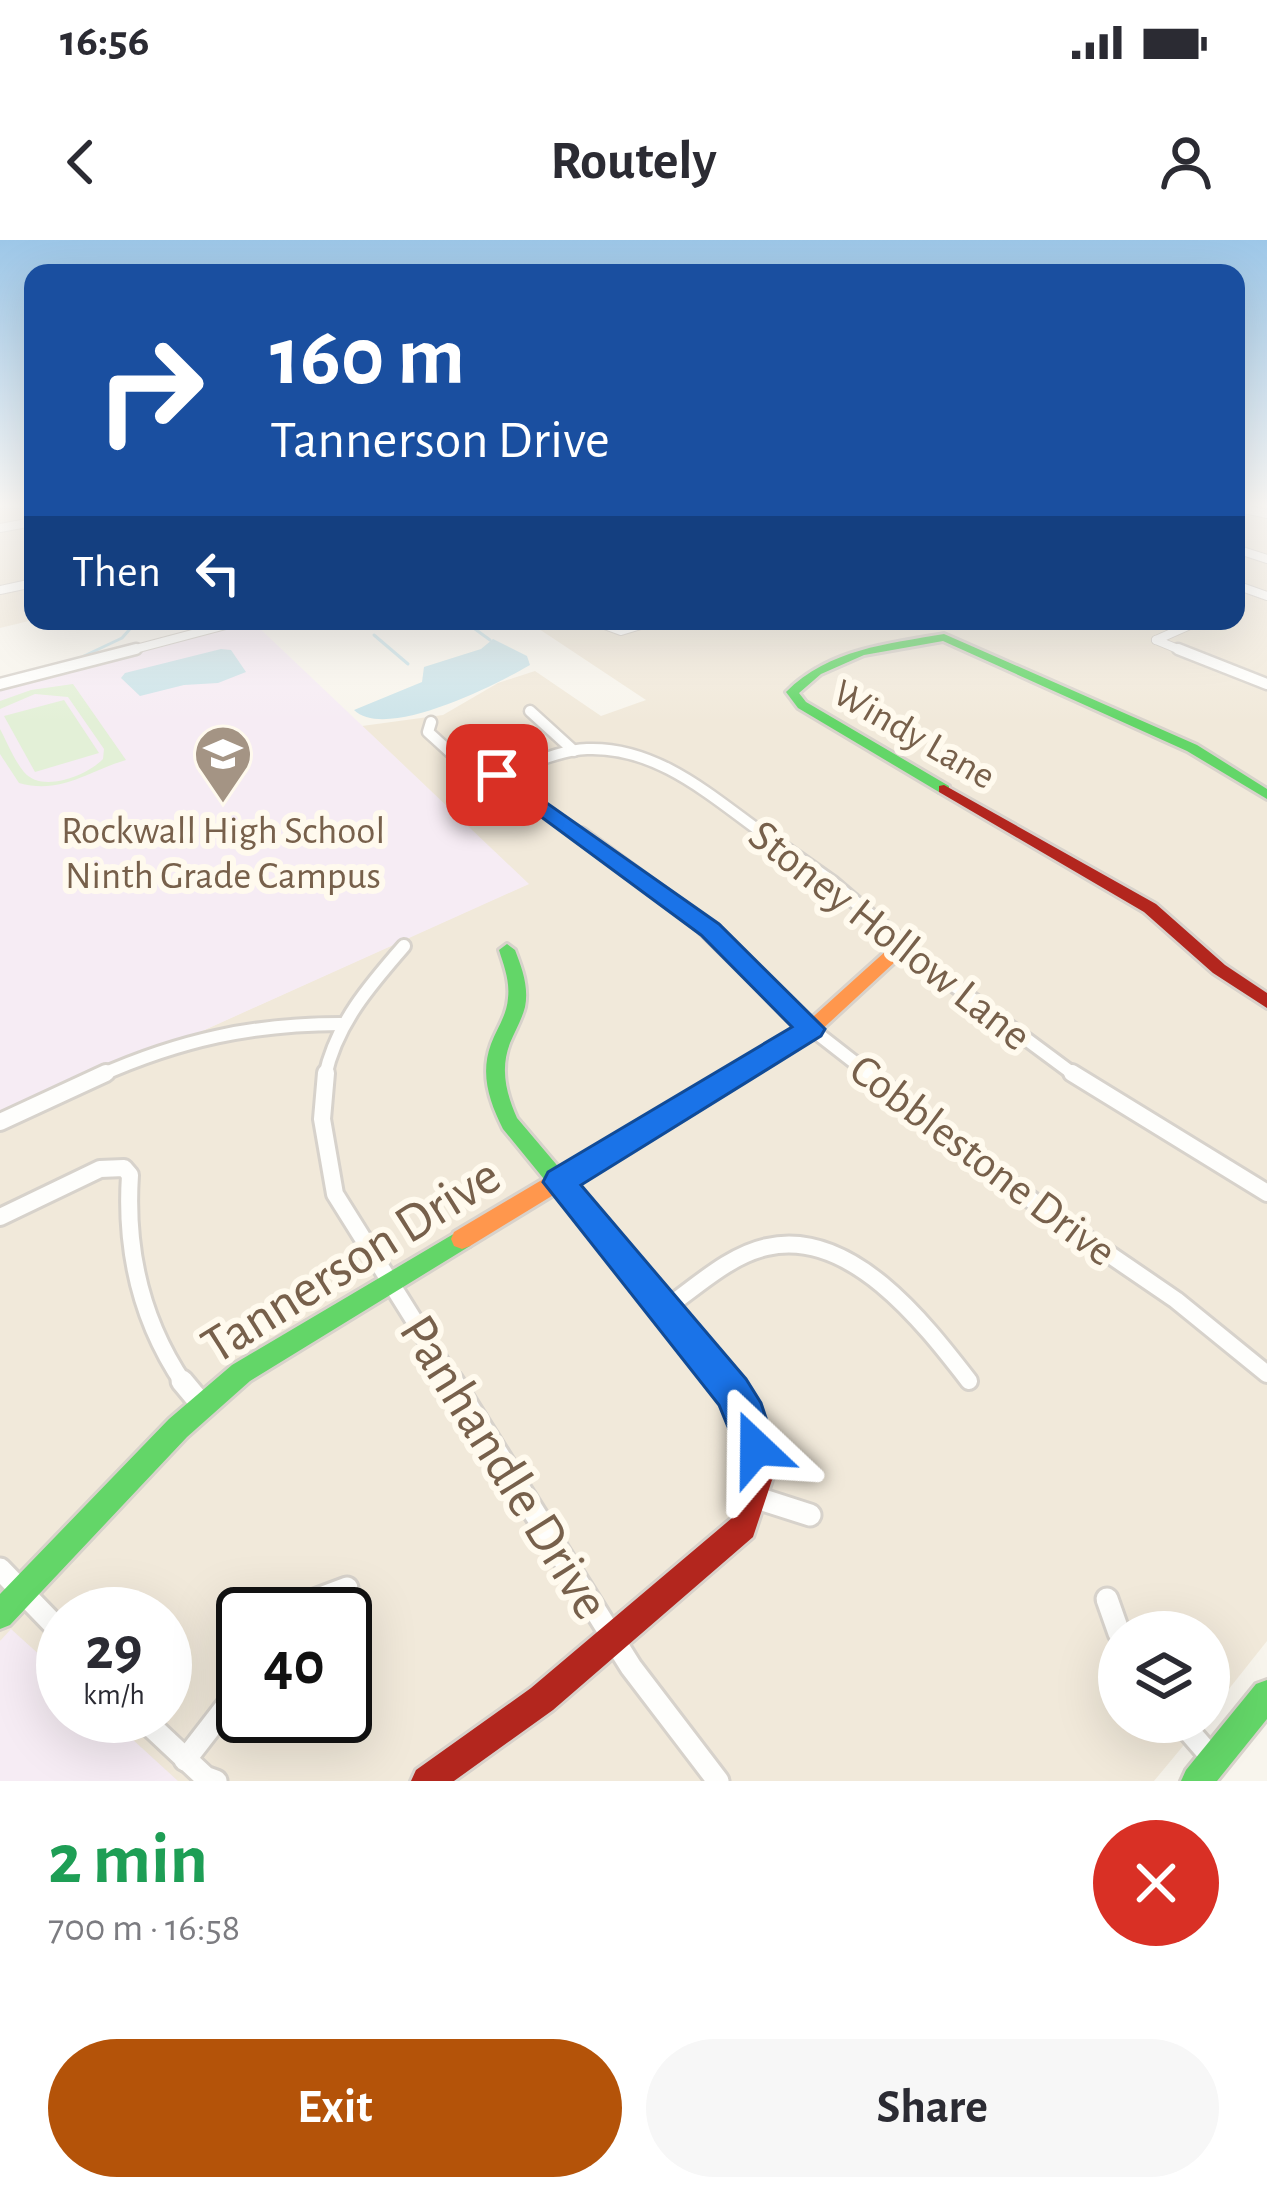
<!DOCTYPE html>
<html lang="en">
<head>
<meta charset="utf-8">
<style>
	:root { --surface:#fff; --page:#f7f7f7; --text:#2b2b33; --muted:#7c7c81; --accent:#b45309 }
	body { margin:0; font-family:"Alegreya Sans",sans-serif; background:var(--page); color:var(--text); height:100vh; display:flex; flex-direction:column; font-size:45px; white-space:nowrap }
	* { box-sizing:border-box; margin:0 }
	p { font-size:39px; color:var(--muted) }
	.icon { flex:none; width:66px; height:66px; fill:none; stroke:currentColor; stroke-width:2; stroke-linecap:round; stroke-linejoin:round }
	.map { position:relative; height:1541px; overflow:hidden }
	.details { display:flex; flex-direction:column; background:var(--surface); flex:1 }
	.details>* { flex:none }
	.banner { position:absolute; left:24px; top:24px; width:1221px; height:366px; border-radius:24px; box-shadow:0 12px 48px #0002; background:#1a4fa0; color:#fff; overflow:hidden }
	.controls { position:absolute; left:1098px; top:1371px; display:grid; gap:24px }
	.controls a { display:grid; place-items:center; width:132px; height:132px; border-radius:50%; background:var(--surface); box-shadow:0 12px 48px #0002; font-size:60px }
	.speed { position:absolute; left:36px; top:1347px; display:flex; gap:24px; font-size:60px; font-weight:700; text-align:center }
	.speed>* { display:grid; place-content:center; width:156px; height:156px; border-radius:50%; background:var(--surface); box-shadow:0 12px 48px #0002; line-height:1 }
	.speed small { font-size:30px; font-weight:400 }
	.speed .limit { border:6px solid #111; border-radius:18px; background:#fff; color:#111 }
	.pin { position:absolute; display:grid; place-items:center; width:102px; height:102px; color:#fff; margin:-51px; border-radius:24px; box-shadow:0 6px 18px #0006 }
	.me { position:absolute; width:132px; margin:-66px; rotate:337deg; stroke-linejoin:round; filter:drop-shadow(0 0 9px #0008) }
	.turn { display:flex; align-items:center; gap:42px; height:252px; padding:0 48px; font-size:54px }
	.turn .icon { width:156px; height:156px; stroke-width:2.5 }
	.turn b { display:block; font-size:84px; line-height:102px }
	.then { display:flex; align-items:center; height:114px; padding:0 48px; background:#0003; gap:24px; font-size:45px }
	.round { display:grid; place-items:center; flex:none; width:126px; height:126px; border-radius:63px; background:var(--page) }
	.overview { display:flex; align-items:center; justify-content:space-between; height:204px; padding:0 48px }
	h1 { font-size:72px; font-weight:600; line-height:90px; color:#1e9e55 }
	.button { display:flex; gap:24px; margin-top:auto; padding:24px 48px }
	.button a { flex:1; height:138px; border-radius:72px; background:var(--accent); color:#fff; font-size:48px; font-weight:600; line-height:138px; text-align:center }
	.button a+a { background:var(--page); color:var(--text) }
	.status { display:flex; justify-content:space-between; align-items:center; height:84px; padding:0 60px; background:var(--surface); direction:ltr }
	.status svg { height:33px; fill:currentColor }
	header { display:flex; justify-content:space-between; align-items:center; height:156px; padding:0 48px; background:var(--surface); font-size:54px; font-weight:600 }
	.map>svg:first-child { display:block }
	.residential { fill:#f1e9da; fill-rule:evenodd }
	.education { fill:#f6ecf4 }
	.green { fill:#e3f0d7 }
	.water { fill:#cde4e9 }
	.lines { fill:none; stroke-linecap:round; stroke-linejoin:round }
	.stream { stroke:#cde4e9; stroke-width:3 }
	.street-far4-casing { stroke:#d7d2cb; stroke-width:10 }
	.street-far3-casing { stroke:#d7d2cb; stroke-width:15 }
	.street-far2-casing { stroke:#d7d2cb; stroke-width:18 }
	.street-far1-casing { stroke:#d7d2cb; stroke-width:22 }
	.street-casing { stroke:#d7d2cb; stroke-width:27 }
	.fast-casing { stroke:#d8d2cb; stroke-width:6 }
	.slow-casing { stroke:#d8d2cb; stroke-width:6 }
	.jam-casing { stroke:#d8d2cb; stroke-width:6 }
	.street-far4 { stroke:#fefefc; stroke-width:8 }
	.street-far3 { stroke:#fefefc; stroke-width:10 }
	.street-far2 { stroke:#fefefc; stroke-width:12 }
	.street-far1 { stroke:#fefefc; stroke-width:16 }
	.street { stroke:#fefefc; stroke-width:21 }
	.fast { fill:#63d668; fill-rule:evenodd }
	.slow { fill:#ff974d; fill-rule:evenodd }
	.jam { fill:#b3261e; fill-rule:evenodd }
	.route { fill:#1a73e8; stroke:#114b97; stroke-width:3 }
	.labels { text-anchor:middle; stroke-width:12; stroke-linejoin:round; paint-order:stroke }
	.far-street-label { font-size:39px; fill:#77604b; stroke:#fffaee }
	.far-poi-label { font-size:39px; fill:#77604b; stroke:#fffaee }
	.street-label { font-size:45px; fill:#77604b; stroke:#fffaee }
	.near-street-label { font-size:54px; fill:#77604b; stroke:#fffaee }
</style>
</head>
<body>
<div class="status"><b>16:56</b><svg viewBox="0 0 49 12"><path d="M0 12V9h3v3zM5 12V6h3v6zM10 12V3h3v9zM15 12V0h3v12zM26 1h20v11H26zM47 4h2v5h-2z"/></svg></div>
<header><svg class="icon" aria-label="back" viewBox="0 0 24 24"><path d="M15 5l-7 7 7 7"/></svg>Routely<svg class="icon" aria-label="person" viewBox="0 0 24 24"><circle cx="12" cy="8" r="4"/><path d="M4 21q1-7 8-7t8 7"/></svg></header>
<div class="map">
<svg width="1267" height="1541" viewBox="0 0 1267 1541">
	<rect width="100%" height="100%" fill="#f8f5ed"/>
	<g class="residential">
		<polygon points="0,267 33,267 33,380 0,388"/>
		<path d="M1236,267H1267V1401L1209,1474V1392H1119V1482H1203L1154,1541H0V882L528,644L362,486L443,475L498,443L535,431L601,476L646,460L527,381H1236ZM63,1374H165V1476H63ZM243,1374H345V1476H243Z"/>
	</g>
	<g class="education">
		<polygon points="252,381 529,644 0,882 0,447"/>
		<polygon points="11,1389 63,1436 63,1476 107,1476 178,1541 0,1541 0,1401"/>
	</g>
	<g class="green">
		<path d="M73,444L126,520C88,531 61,555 19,543L0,514V489C7,502 14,520 24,532C42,554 88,535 103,519L104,509L68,457L35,454L0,469V461L31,450Z"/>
		<polygon points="64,460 99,513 35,532 4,476"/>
	</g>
	<g class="water">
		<path d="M493,399L527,416L530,425C496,445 386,501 354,470L422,442L424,427L481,409Z"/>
		<polygon points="221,409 231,410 246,432 218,443 184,445 140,456 121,438 125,433"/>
	</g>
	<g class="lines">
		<g class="stream">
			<polyline points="464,381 490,400"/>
			<polyline points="374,395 408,424"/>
			<polyline points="84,416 122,398 137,381"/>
		</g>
		<g class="street-far4-casing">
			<g id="street-far4">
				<polyline points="1236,267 1267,274"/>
				<polyline points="0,288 27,283 33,290"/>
				<polyline points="1236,309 1267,319"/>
				<polyline points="1236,345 1267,356"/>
				<polyline points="0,350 33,343"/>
				<polyline points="594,381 621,391 654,381"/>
				<polyline points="1156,400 1185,412"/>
				<polyline points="1156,400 1199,381"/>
				<polyline points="124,412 241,381"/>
			</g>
		</g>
		<g class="street-far3-casing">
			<g id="street-far3">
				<polyline points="1178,409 1267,444"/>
				<polyline points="0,444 136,409"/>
				<polyline points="530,471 574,511"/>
				<polyline points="431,482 428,492 450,512 485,526 531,563 586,597"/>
				<path d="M497,535C524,527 558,510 587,509C658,506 713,558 768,597"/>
			</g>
		</g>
		<g class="street-far2-casing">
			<g id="street-far2">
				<polyline points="581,594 687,672 786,769 872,836"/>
				<polyline points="764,594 833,643 940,735 1076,836"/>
				<path d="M99,836C180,800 253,784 341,784"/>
				<path d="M325,836C336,784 370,745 404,706"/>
			</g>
		</g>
		<g class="street-far1-casing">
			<g id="street-far1">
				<polyline points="326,833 322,879 335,954 454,1144"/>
				<polyline points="868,833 1043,969 1176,1060 1267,1134"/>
				<polyline points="1072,833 1267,953"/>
				<polyline points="0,882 106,833"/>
				<path d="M0,977L100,929L124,928L130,935C125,1011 141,1081 184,1144"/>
				<path d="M663,1070C695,1048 729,1015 767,1007C851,988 924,1083 969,1141"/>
			</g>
		</g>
		<g class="street-casing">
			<g id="street">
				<polyline points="182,1141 202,1165"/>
				<polyline points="452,1141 631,1427 718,1541"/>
				<polyline points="757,1258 810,1275"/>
				<polyline points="0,1329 63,1394"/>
				<polyline points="1107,1359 1119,1393"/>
				<polyline points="299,1374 307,1363 347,1348"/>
				<polyline points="140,1476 205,1537 216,1541"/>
				<polyline points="1181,1482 1213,1519"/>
				<polyline points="185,1520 243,1445"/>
			</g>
		</g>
		<g class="fast-casing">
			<g id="fast">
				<path d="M944,394L1197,505L1267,549V559L1187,511L943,401L864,415L821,434L799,453L806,462L949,546V552H939L798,468L786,452C829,409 887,404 944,394Z"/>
				<path d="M507,704L515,710C522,728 529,747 525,767C522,779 515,791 510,803C500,829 506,853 517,878L644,1028L647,1035L644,1042L636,1045L628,1042L503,889C489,861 480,834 491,804C497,788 507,775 508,758C510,741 504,726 499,710Z"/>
				<polygon points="462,989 470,992 473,999 470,1006 250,1141 187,1197 10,1385 0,1389 0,1354 169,1179 232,1125"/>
				<polygon points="1267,1440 1267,1479 1217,1541 1181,1541 1186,1530 1256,1444"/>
			</g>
		</g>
		<g class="slow-casing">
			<polygon id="slow" points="903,699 909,701 911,705 909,709 817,794 470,1006 462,1009 454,1006 451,999 454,992 805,784 897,701"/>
		</g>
		<g class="jam-casing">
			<g id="jam">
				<polygon points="944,545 1156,664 1225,725 1267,753 1267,768 1213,733 1144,672 939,552 939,546"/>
				<polygon points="636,1025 644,1028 742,1143 760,1176 773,1237 753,1297 553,1470 454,1541 411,1541 416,1530 531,1448 732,1278 747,1237 735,1180 724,1161 628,1042 625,1035 628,1028"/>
			</g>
		</g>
		<use href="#street-far4" class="street-far4"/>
		<use href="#street-far3" class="street-far3"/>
		<use href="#street-far2" class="street-far2"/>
		<use href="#street-far1" class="street-far1"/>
		<use href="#street" class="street"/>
		<use href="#fast" class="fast"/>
		<use href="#slow" class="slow"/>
		<use href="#jam" class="jam"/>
	</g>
	<linearGradient id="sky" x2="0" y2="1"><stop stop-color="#9dc7e8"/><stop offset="0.55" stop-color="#fcfaf7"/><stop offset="1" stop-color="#fcfaf7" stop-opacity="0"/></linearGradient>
	<rect width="1267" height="482" fill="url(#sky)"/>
	<polygon class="route" points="497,528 719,684 825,789 821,796 581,945 746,1139 761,1163 776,1208 770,1221 756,1227 742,1221 719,1165 543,942 548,932 792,787 701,695 490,539 487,535"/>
	<defs>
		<g id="school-pin" transform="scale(3)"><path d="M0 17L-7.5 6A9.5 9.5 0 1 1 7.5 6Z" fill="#a49484" stroke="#fffaee"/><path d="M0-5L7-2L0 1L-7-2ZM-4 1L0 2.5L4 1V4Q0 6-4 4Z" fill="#fff"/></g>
	</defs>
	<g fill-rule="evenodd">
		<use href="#school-pin" x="223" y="514"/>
	</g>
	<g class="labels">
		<g class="far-street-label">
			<text transform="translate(915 493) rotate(30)" y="14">Windy Lane</text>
		</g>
		<g class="far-poi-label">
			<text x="223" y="603">Rockwall High School<tspan x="223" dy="45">Ninth Grade Campus</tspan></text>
		</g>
		<g class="street-label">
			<text transform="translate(891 694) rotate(38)" y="16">Stoney Hollow Lane</text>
			<text transform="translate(984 919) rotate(37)" y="16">Cobblestone Drive</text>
		</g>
		<g class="near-street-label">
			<text transform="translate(350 1019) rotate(-32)" y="19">Tannerson Drive</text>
			<text transform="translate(506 1226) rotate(58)" y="19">Panhandle Drive</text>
		</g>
	</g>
</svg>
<div class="controls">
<a><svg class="icon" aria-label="layers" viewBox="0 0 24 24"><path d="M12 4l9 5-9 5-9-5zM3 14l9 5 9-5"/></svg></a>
</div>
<div class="speed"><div>29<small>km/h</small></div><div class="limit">40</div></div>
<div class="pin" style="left:497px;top:535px;background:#d93025"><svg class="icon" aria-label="arrive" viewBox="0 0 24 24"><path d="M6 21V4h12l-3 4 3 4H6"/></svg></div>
<svg class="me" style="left:756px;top:1208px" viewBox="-20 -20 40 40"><path d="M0-17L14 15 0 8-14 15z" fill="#1a73e8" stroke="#fff" stroke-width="4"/></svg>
<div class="banner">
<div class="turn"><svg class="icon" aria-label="right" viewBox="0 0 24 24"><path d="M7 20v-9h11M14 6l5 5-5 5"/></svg><div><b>160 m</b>Tannerson Drive</div></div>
<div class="then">Then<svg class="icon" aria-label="left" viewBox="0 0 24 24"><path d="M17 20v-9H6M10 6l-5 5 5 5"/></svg></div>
</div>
</div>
<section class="details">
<div class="overview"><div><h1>2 min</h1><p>700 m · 16:58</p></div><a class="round" style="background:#d93025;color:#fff"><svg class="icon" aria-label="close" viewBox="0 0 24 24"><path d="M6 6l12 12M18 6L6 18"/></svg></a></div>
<div class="button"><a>Exit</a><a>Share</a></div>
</section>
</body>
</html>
